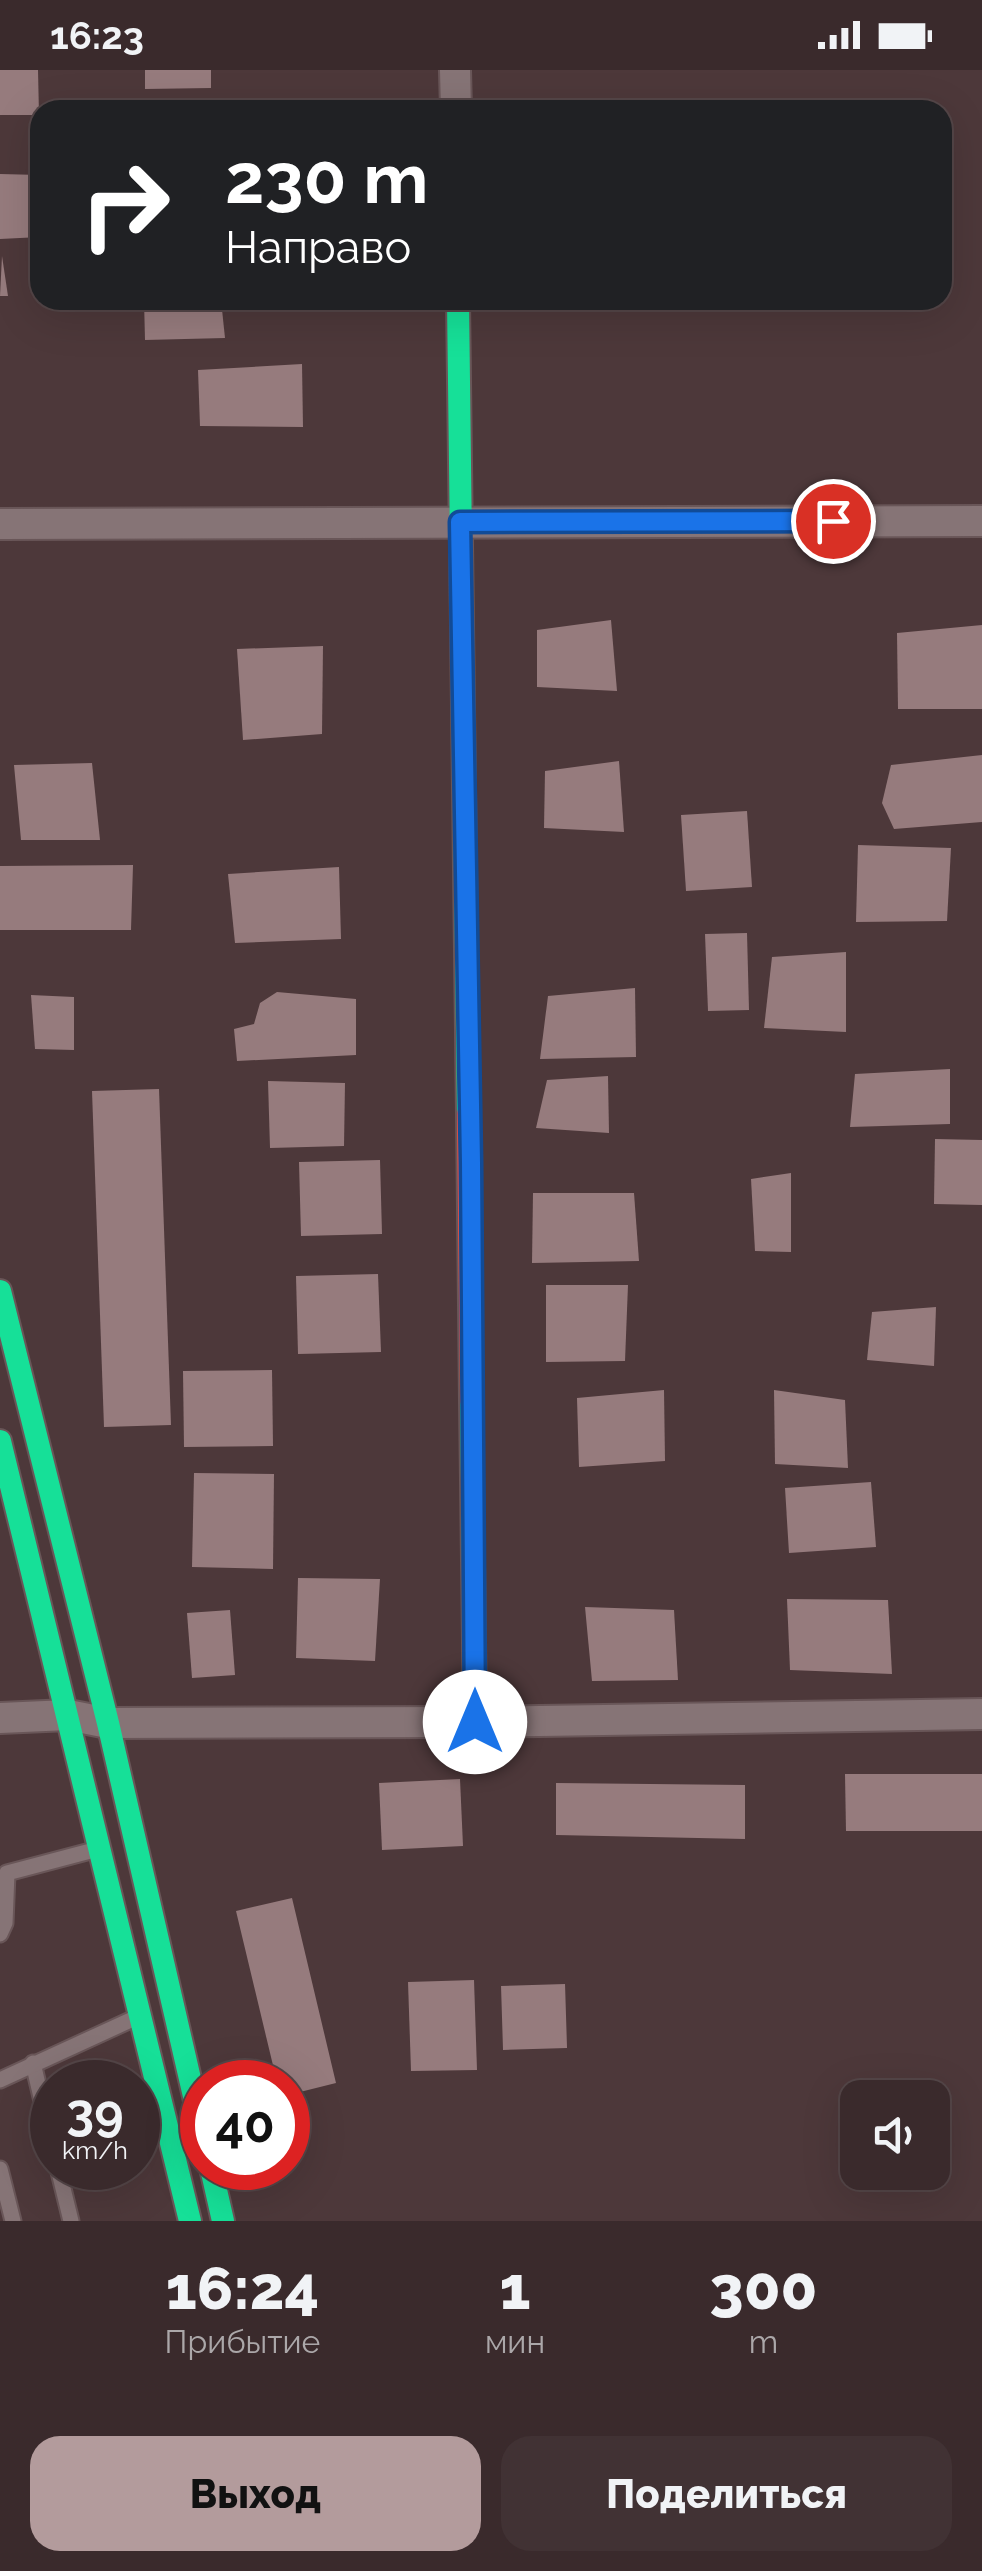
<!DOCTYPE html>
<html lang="ru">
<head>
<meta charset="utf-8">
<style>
	:root { --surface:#3a2a2c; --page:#413234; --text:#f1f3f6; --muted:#aba7a9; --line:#544648; --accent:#b39b9c }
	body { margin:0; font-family:Raleway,sans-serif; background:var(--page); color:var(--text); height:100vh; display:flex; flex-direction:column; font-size:38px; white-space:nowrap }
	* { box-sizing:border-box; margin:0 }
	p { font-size:32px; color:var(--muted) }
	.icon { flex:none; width:55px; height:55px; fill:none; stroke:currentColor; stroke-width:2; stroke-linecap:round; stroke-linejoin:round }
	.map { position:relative; height:2151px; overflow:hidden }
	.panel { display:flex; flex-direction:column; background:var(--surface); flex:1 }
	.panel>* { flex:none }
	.guide { position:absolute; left:30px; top:30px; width:922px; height:210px; border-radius:30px; box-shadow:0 10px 40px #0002,0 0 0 2px var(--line); background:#202124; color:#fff; overflow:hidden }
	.tools { position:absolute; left:840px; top:2010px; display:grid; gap:20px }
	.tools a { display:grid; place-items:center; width:110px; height:110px; border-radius:20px; background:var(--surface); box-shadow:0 10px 40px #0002,0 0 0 2px var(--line); font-size:50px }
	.speed { position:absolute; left:30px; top:1990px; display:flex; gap:20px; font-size:50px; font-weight:700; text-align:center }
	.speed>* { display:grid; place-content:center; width:130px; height:130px; border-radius:50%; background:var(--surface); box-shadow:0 10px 40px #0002,0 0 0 2px var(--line); line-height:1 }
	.speed small { font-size:25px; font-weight:400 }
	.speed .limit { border:15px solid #d22; background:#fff; color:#111 }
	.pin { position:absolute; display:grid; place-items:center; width:85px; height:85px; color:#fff; margin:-42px; border:5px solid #fff; border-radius:50%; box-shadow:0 2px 10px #0007 }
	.me { position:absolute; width:110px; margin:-55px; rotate:0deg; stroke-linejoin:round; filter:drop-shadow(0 0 8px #0008) }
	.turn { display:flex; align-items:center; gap:35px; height:210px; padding:0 30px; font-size:45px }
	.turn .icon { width:130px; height:130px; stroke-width:2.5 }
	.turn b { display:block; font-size:70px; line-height:85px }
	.eta { display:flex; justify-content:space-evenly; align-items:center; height:170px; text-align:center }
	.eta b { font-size:60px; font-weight:800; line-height:70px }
	.button { display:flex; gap:20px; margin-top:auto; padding:20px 30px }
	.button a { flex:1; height:115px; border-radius:30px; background:var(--accent); color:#111; font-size:40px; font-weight:800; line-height:115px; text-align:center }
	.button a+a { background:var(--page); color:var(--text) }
	.status { display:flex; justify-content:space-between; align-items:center; height:70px; padding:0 50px; background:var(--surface); direction:ltr }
	.status svg { height:28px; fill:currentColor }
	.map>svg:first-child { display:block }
	.building { fill:#967b7d }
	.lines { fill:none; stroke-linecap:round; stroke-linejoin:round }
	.lane-casing { stroke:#695658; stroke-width:19 }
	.street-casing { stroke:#695658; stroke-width:34 }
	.fast-casing { stroke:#695658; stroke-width:26 }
	.jam-casing { stroke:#695658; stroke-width:26 }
	.lane { stroke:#867476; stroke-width:15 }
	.street { stroke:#867476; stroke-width:30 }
	.fast { stroke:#16e098; stroke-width:22 }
	.jam { stroke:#f24e42; stroke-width:22 }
	.route-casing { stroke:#114b97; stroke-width:25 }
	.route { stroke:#1a73e8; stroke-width:18 }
</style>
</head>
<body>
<div class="status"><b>16:23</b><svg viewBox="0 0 49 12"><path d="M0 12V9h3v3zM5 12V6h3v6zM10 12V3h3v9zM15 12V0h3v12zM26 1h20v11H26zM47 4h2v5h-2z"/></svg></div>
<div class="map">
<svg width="982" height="2151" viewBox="0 0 982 2151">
	<rect width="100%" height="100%" fill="#4d383a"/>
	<g class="building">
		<polygon points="0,0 38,0 39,45 0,45"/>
		<polygon points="145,0 211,0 211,18 145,19"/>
		<polygon points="0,104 40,105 40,167 0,169"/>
		<polygon points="2,186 8,226 0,226"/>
		<polygon points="144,230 221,230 225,268 145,270"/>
		<polygon points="302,294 303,357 200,356 198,300"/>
		<polygon points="611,550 617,621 537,617 537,560"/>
		<polygon points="982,555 982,639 898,639 897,563"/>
		<polygon points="323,576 322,664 243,670 237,579"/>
		<polygon points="982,685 982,752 894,759 882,733 891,695"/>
		<polygon points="619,691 624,762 544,758 545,701"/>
		<polygon points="92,693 100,770 21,770 14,695"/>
		<polygon points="747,741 752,817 686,821 681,745"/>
		<polygon points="858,775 951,778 947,851 856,852"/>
		<polygon points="133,795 131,860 0,860 0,796"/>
		<polygon points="339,797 341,869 235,873 228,804"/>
		<polygon points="747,863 749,940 708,941 705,864"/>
		<polygon points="846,882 846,962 764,958 772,887"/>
		<polygon points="635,918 636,987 540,989 548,926"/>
		<polygon points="277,922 356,929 356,985 237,991 234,959 254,954 260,933"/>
		<polygon points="31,925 74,927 74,980 35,979"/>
		<polygon points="950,999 950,1054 850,1057 855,1004"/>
		<polygon points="608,1006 609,1063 536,1058 547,1010"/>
		<polygon points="268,1011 345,1013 344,1076 270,1078"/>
		<polygon points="159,1019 171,1355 104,1357 92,1021"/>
		<polygon points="935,1069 982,1070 982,1135 934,1134"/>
		<polygon points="380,1090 382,1164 301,1166 299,1092"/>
		<polygon points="791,1103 791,1182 755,1181 751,1109"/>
		<polygon points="533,1123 634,1123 639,1191 532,1193"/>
		<polygon points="378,1204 381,1282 298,1284 296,1206"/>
		<polygon points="546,1215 628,1215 625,1291 546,1292"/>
		<polygon points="936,1237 934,1296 867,1290 872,1242"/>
		<polygon points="272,1300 273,1376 184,1377 183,1301"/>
		<polygon points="664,1320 665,1391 579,1397 577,1328"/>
		<polygon points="774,1320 845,1330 848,1398 775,1394"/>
		<polygon points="194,1403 274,1404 273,1499 192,1497"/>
		<polygon points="871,1412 876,1477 789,1483 785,1418"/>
		<polygon points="298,1508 380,1509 375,1591 296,1588"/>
		<polygon points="787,1529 888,1530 892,1604 790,1600"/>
		<polygon points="585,1537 674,1540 678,1610 592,1611"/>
		<polygon points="230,1540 235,1605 192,1608 187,1543"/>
		<polygon points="845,1704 982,1704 982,1761 846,1761"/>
		<polygon points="460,1709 463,1776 382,1780 379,1713"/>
		<polygon points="556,1713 745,1715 745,1769 556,1765"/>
		<polygon points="292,1828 336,2013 288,2025 288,2012 277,2012 236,1841"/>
		<polygon points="474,1910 477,2000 411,2001 408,1912"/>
		<polygon points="565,1914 567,1978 503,1980 501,1916"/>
	</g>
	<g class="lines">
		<g class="lane-casing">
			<g id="lane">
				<polyline points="0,1864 5,1853 7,1803 98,1779"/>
				<polyline points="33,1993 52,2074"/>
				<polyline points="0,2010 135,1948"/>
				<polyline points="58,2098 71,2151"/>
				<polyline points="0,2099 13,2151"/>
			</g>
		</g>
		<g class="street-casing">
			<g id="street">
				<polyline points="455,0 456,40"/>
				<polyline points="0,454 982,451"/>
				<polyline points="0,1648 68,1645 108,1653 475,1652 982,1644"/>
			</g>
		</g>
		<g class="fast-casing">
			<g id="fast">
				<polyline points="458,230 468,1044"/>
				<polyline points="0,1221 108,1653 202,2061"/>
				<polyline points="471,1330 475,1652"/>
				<polyline points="0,1371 190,2151"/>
				<polyline points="211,2098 223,2151"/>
			</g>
		</g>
		<g class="jam-casing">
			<polyline id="jam" points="468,1044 471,1330"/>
		</g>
		<use href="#lane" class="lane"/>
		<use href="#street" class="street"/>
		<use href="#fast" class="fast"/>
		<use href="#jam" class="jam"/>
	</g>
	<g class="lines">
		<g class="route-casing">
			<polyline id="route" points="475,1652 471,1092 460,452 833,451"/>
		</g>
		<use href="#route" class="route"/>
	</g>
</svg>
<div class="tools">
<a><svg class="icon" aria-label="sound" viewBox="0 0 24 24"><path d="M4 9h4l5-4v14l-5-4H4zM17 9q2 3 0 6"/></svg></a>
</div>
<div class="speed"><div>39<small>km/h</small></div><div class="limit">40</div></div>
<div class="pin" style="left:833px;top:451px;background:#d93025"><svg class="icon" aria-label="arrive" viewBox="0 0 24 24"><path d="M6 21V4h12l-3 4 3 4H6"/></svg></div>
<svg class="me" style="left:475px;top:1652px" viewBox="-20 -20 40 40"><circle r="19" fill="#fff"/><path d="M0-13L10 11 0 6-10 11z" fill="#1a73e8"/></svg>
<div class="guide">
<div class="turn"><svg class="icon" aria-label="right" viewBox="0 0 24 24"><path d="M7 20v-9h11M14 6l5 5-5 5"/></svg><div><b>230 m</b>Направо</div></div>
</div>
</div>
<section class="panel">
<div class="eta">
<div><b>16:24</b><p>Прибытие</p></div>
<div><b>1</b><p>мин</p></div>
<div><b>300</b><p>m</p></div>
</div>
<div class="button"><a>Выход</a><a>Поделиться</a></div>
</section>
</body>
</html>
